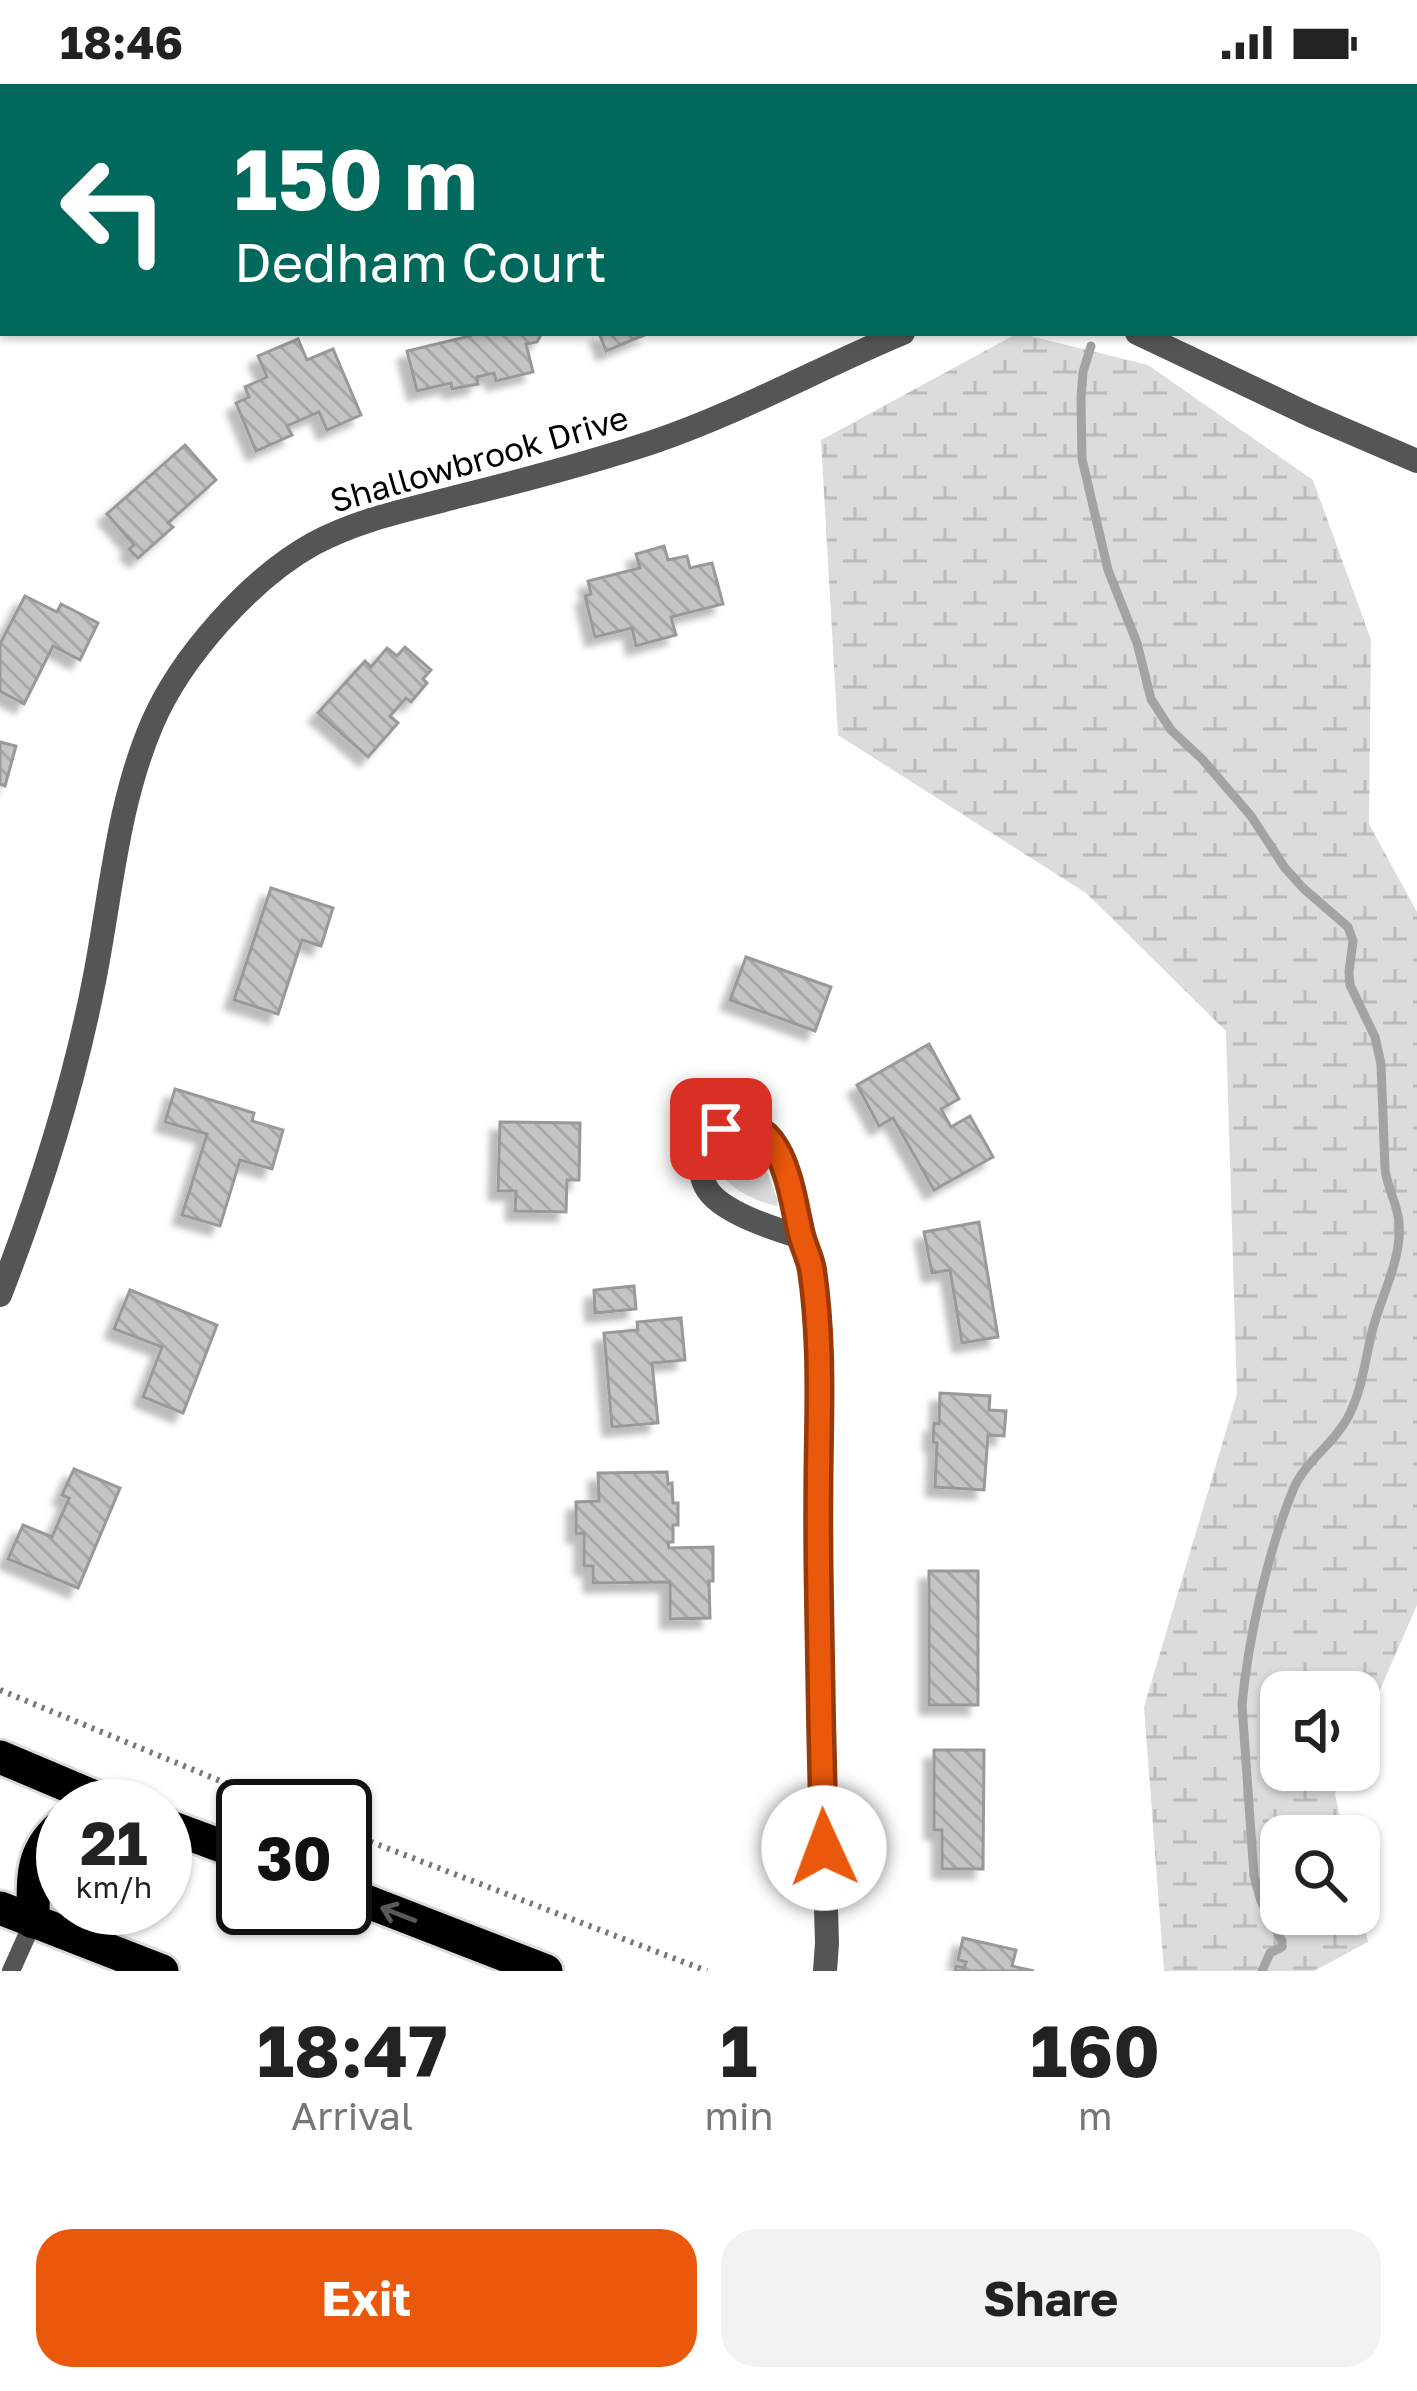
<!DOCTYPE html>
<html lang="en">
<head>
<meta charset="utf-8">
<style>
	:root { --surface:#fff; --page:#f2f2f2; --text:#222; --muted:#767676; --accent:#ea580c }
	body { margin:0; font-family:"Golos Text",sans-serif; background:var(--page); color:var(--text); height:100vh; display:flex; flex-direction:column; font-size:45px; white-space:nowrap }
	* { box-sizing:border-box; margin:0 }
	p { font-size:39px; color:var(--muted) }
	.icon { flex:none; width:66px; height:66px; fill:none; stroke:currentColor; stroke-width:2; stroke-linecap:round; stroke-linejoin:round }
	.map { position:relative; height:1887px; overflow:hidden }
	.drawer { display:flex; flex-direction:column; background:var(--surface); flex:1 }
	.drawer>* { flex:none }
	.banner { position:absolute; left:0px; top:0px; width:1419px; height:252px; box-shadow:0 3px 9px #0004; background:#00695c; color:#fff; overflow:hidden }
	.tools { position:absolute; left:1260px; top:1587px; display:grid; gap:24px }
	.tools a { display:grid; place-items:center; width:120px; height:120px; border-radius:24px; background:var(--surface); box-shadow:0 3px 9px #0004; font-size:60px }
	.speed { position:absolute; left:36px; top:1695px; display:flex; gap:24px; font-size:60px; font-weight:700; text-align:center }
	.speed>* { display:grid; place-content:center; width:156px; height:156px; border-radius:50%; background:var(--surface); box-shadow:0 3px 9px #0004; line-height:1 }
	.speed small { font-size:30px; font-weight:400 }
	.speed .limit { border:6px solid #111; border-radius:18px; background:#fff; color:#111 }
	.pin { position:absolute; display:grid; place-items:center; width:102px; height:102px; color:#fff; margin:-51px; border-radius:24px; box-shadow:0 6px 18px #0006 }
	.me { position:absolute; width:132px; margin:-66px; rotate:358deg; stroke-linejoin:round; filter:drop-shadow(0 0 9px #0008) }
	.turn { display:flex; align-items:center; gap:42px; height:252px; padding:0 36px; font-size:54px }
	.turn .icon { width:156px; height:156px; stroke-width:2.5 }
	.turn b { display:block; font-size:84px; line-height:102px }
	.eta { display:flex; justify-content:space-evenly; align-items:center; height:204px; text-align:center }
	.eta b { font-size:72px; font-weight:700; line-height:84px }
	.cta { display:flex; gap:24px; margin-top:auto; padding:24px 36px }
	.cta a { flex:1; height:138px; border-radius:36px; background:var(--accent); color:#fff; font-size:48px; font-weight:700; line-height:138px; text-align:center }
	.cta a+a { background:var(--page); color:var(--text) }
	.status { display:flex; justify-content:space-between; align-items:center; height:84px; padding:0 60px; background:var(--surface); direction:ltr }
	.status svg { height:33px; fill:currentColor }
	.map>svg:first-child { display:block }
	.green { fill:#dcdcdc }
	.wetland { fill:url(#wetland-marsh) }
	.lines { fill:none; stroke-linecap:round; stroke-linejoin:round }
	.stream { stroke:#a3a3a3; stroke-width:9 }
	.building { fill:url(#building-back-hatch); stroke:#999; stroke-width:3; filter:url(#shadow) }
	.trunk-casing { stroke:#dbdbdb; stroke-width:39 }
	.path { stroke:#777; stroke-width:6; stroke-dasharray:3 6; stroke-linecap:butt }
	.service { stroke:#555; stroke-width:18 }
	.minor { stroke:#555; stroke-width:24 }
	.trunk { stroke:#000; stroke-width:33 }
	.oneway { stroke:#595959 }
	.route-casing { stroke:#983908; stroke-width:30 }
	.route { stroke:#ea580c; stroke-width:21 }
	.labels { text-anchor:middle; stroke-width:9; stroke-linejoin:round; paint-order:stroke }
	.street-label { font-size:33px; fill:#000; stroke:#fff }
</style>
</head>
<body>
<div class="status"><b>18:46</b><svg viewBox="0 0 49 12"><path d="M0 12V9h3v3zM5 12V6h3v6zM10 12V3h3v9zM15 12V0h3v12zM26 1h20v11H26zM47 4h2v5h-2z"/></svg></div>
<div class="map">
<svg width="1417" height="1887" viewBox="0 0 1417 1887">
	<defs>
		<pattern id="wetland-marsh" width="20" height="14" patternUnits="userSpaceOnUse" patternTransform="scale(3)"><rect width="20" height="14" fill="#dcdcdc"/><path d="M1 5h8M5 5V1M11 12h8M15 12V8" fill="none" stroke="#bbb"/></pattern>
		<pattern id="building-back-hatch" width="6" height="6" patternUnits="userSpaceOnUse" patternTransform="scale(3)"><rect width="6" height="6" fill="#c4c4c4"/><path d="M-1 5l2 2M0 0l6 6M5-1l2 2" fill="none" stroke="#a7a7a7"/></pattern>
		<filter id="shadow"><feDropShadow dx="-9" dy="9" stdDeviation="3" flood-color="#0004"/></filter>
	</defs>
	<rect width="100%" height="100%" fill="#fff"/>
	<path class="green" d="M737,1064C765,1066 769,1095 778,1117L777,1122C753,1118 691,1088 737,1064Z"/>
	<polygon class="wetland" points="1018,249 1148,281 1313,396 1371,556 1369,740 1417,828 1417,1521 1359,1654 1359,1608 1281,1608 1281,1686 1345,1686 1335,1710 1344,1752 1281,1752 1281,1830 1359,1830 1359,1817 1368,1858 1314,1887 1164,1887 1144,1623 1237,1310 1226,947 1086,809 838,651 821,356"/>
	<g class="lines">
		<g class="stream">
			<polyline points="1301,3 1302,0"/>
			<path d="M1091,262L1083,288L1081,314L1082,375L1108,486L1137,559L1151,615L1171,646L1203,676L1251,732L1285,784L1303,804L1348,843L1353,857L1349,888L1350,901L1375,953L1381,980L1385,1085C1387,1103 1397,1119 1399,1138C1402,1175 1382,1210 1373,1244C1365,1274 1363,1305 1348,1333C1334,1360 1305,1377 1293,1406C1268,1467 1248,1555 1242,1621L1254,1792L1261,1817L1282,1857V1863L1270,1869L1262,1887"/>
		</g>
	</g>
	<g class="building">
		<polygon points="469,249 542,249 537,258 526,260 533,288 496,297 494,289 477,293 478,300 452,305 451,299 417,307 407,267 470,252"/>
		<polygon points="599,249 649,249 606,267"/>
		<polygon points="298,255 307,276 333,265 361,331 327,346 319,328 287,342 292,351 256,367 236,319 249,313 245,303 267,293 258,272"/>
		<polygon points="185,361 216,396 168,439 173,443 138,474 129,465 134,461 107,430"/>
		<polygon points="664,462 668,476 687,472 690,484 712,479 723,520 671,533 676,551 636,562 632,544 595,553 585,512 591,510 588,497 640,484 636,470"/>
		<polygon points="25,512 57,528 61,520 98,539 80,576 53,562 24,620 0,607 0,560"/>
		<polygon points="405,563 431,586 423,595 427,599 411,618 406,614 390,632 398,639 368,673 318,629 365,577 371,583 387,564 397,572"/>
		<polygon points="0,658 16,662 5,702 0,700"/>
		<polygon points="271,804 333,824 321,862 302,856 278,930 234,916"/>
		<polygon points="746,873 831,903 815,947 730,916"/>
		<polygon points="929,960 959,1015 941,1025 951,1043 970,1032 993,1073 934,1106 893,1034 879,1042 857,1001"/>
		<polygon points="175,1005 254,1029 252,1037 283,1046 272,1085 240,1076 220,1142 182,1131 207,1050 165,1038"/>
		<polygon points="500,1038 580,1039 579,1096 567,1096 566,1128 515,1127 516,1107 498,1107"/>
		<polygon points="979,1138 998,1253 962,1259 950,1186 932,1189 924,1148"/>
		<polygon points="634,1202 636,1225 595,1229 594,1206"/>
		<polygon points="130,1206 217,1241 183,1329 143,1313 162,1263 114,1245"/>
		<polygon points="681,1234 685,1276 652,1279 658,1339 612,1343 604,1249 638,1246 637,1238"/>
		<polygon points="940,1309 990,1312 989,1326 1006,1327 1004,1352 988,1351 984,1406 935,1403 937,1359 933,1358 934,1339 939,1340"/>
		<polygon points="74,1385 120,1404 78,1504 8,1475 23,1441 52,1453 69,1414 62,1411"/>
		<polygon points="667,1388 668,1400 672,1399 673,1419 678,1419 678,1441 673,1441 673,1458 668,1458 669,1464 713,1463 713,1497 709,1497 710,1534 670,1535 670,1498 593,1499 593,1482 584,1482 584,1449 576,1450 576,1418 599,1417 598,1389"/>
		<rect x="929" y="1487" width="49" height="134"/>
		<polygon points="934,1666 984,1666 983,1785 942,1785 942,1746 934,1746"/>
		<polygon points="963,1854 1016,1866 1012,1882 1034,1887 955,1887 956,1882 964,1884 966,1878 958,1876"/>
	</g>
	<g class="lines">
		<g class="trunk-casing">
			<g id="trunk">
				<polyline points="0,1673 116,1722"/>
				<polyline points="165,1741 243,1770"/>
				<polyline points="345,1809 546,1887"/>
				<polyline points="0,1824 162,1887"/>
				<path d="M33,1838C34,1796 28,1769 63,1740"/>
			</g>
		</g>
		<g class="path">
			<polyline points="0,1606 281,1722"/>
			<polyline points="345,1748 707,1887"/>
		</g>
		<polyline class="service" points="11,1887 33,1838"/>
		<g class="minor">
			<polyline points="1137,249 1310,331 1417,377"/>
			<path d="M801,1153C775,1145 719,1128 706,1103C682,1057 743,1015 775,1062C783,1074 787,1090 791,1105C796,1119 797,1134 801,1149C803,1161 809,1172 812,1184C827,1267 818,1355 818,1439C819,1579 823,1719 827,1859L825,1887"/>
			<path d="M0,1211C40,1108 73,1005 94,897C111,812 117,721 152,640C180,574 250,495 313,460C359,435 411,425 460,412C525,396 589,379 653,358C739,329 819,284 903,249"/>
		</g>
		<use href="#trunk" class="trunk"/>
	</g>
	<defs><path id="oneway-shaft" d="M-6 0H5M1.5-3L5.5 0L1.5 3" fill="none" stroke-width="1.6" stroke-linecap="round" stroke-linejoin="round" transform="scale(3)"/></defs>
	<use class="oneway" href="#oneway-shaft" transform="translate(398 1830) rotate(-159)"/>
	<g class="lines">
		<g class="route-casing">
			<path id="route" d="M721,1045C784,1022 791,1111 801,1151C804,1163 810,1174 812,1186C820,1241 820,1296 819,1351C818,1406 818,1461 819,1516C820,1599 822,1681 824,1764"/>
		</g>
		<use href="#route" class="route"/>
	</g>
	<g class="labels">
		<g class="street-label">
			<text transform="translate(479 375) rotate(-16)" y="12">Shallowbrook Drive</text>
		</g>
	</g>
</svg>
<div class="tools">
<a><svg class="icon" aria-label="sound" viewBox="0 0 24 24"><path d="M4 9h4l5-4v14l-5-4H4zM17 9q2 3 0 6"/></svg></a>
<a><svg class="icon" aria-label="search" viewBox="0 0 24 24"><circle cx="10" cy="10" r="6"/><path d="M15 15l6 6"/></svg></a>
</div>
<div class="speed"><div>21<small>km/h</small></div><div class="limit">30</div></div>
<div class="pin" style="left:721px;top:1045px;background:#d93025"><svg class="icon" aria-label="arrive" viewBox="0 0 24 24"><path d="M6 21V4h12l-3 4 3 4H6"/></svg></div>
<svg class="me" style="left:824px;top:1764px" viewBox="-20 -20 40 40"><circle r="19" fill="#fff"/><path d="M0-13L10 11 0 6-10 11z" fill="#ea580c"/></svg>
<div class="banner">
<div class="turn"><svg class="icon" aria-label="left" viewBox="0 0 24 24"><path d="M17 20v-9H6M10 6l-5 5 5 5"/></svg><div><b>150 m</b>Dedham Court</div></div>
</div>
</div>
<section class="drawer">
<div class="eta">
<div><b>18:47</b><p>Arrival</p></div>
<div><b>1</b><p>min</p></div>
<div><b>160</b><p>m</p></div>
</div>
<div class="cta"><a>Exit</a><a>Share</a></div>
</section>
</body>
</html>
